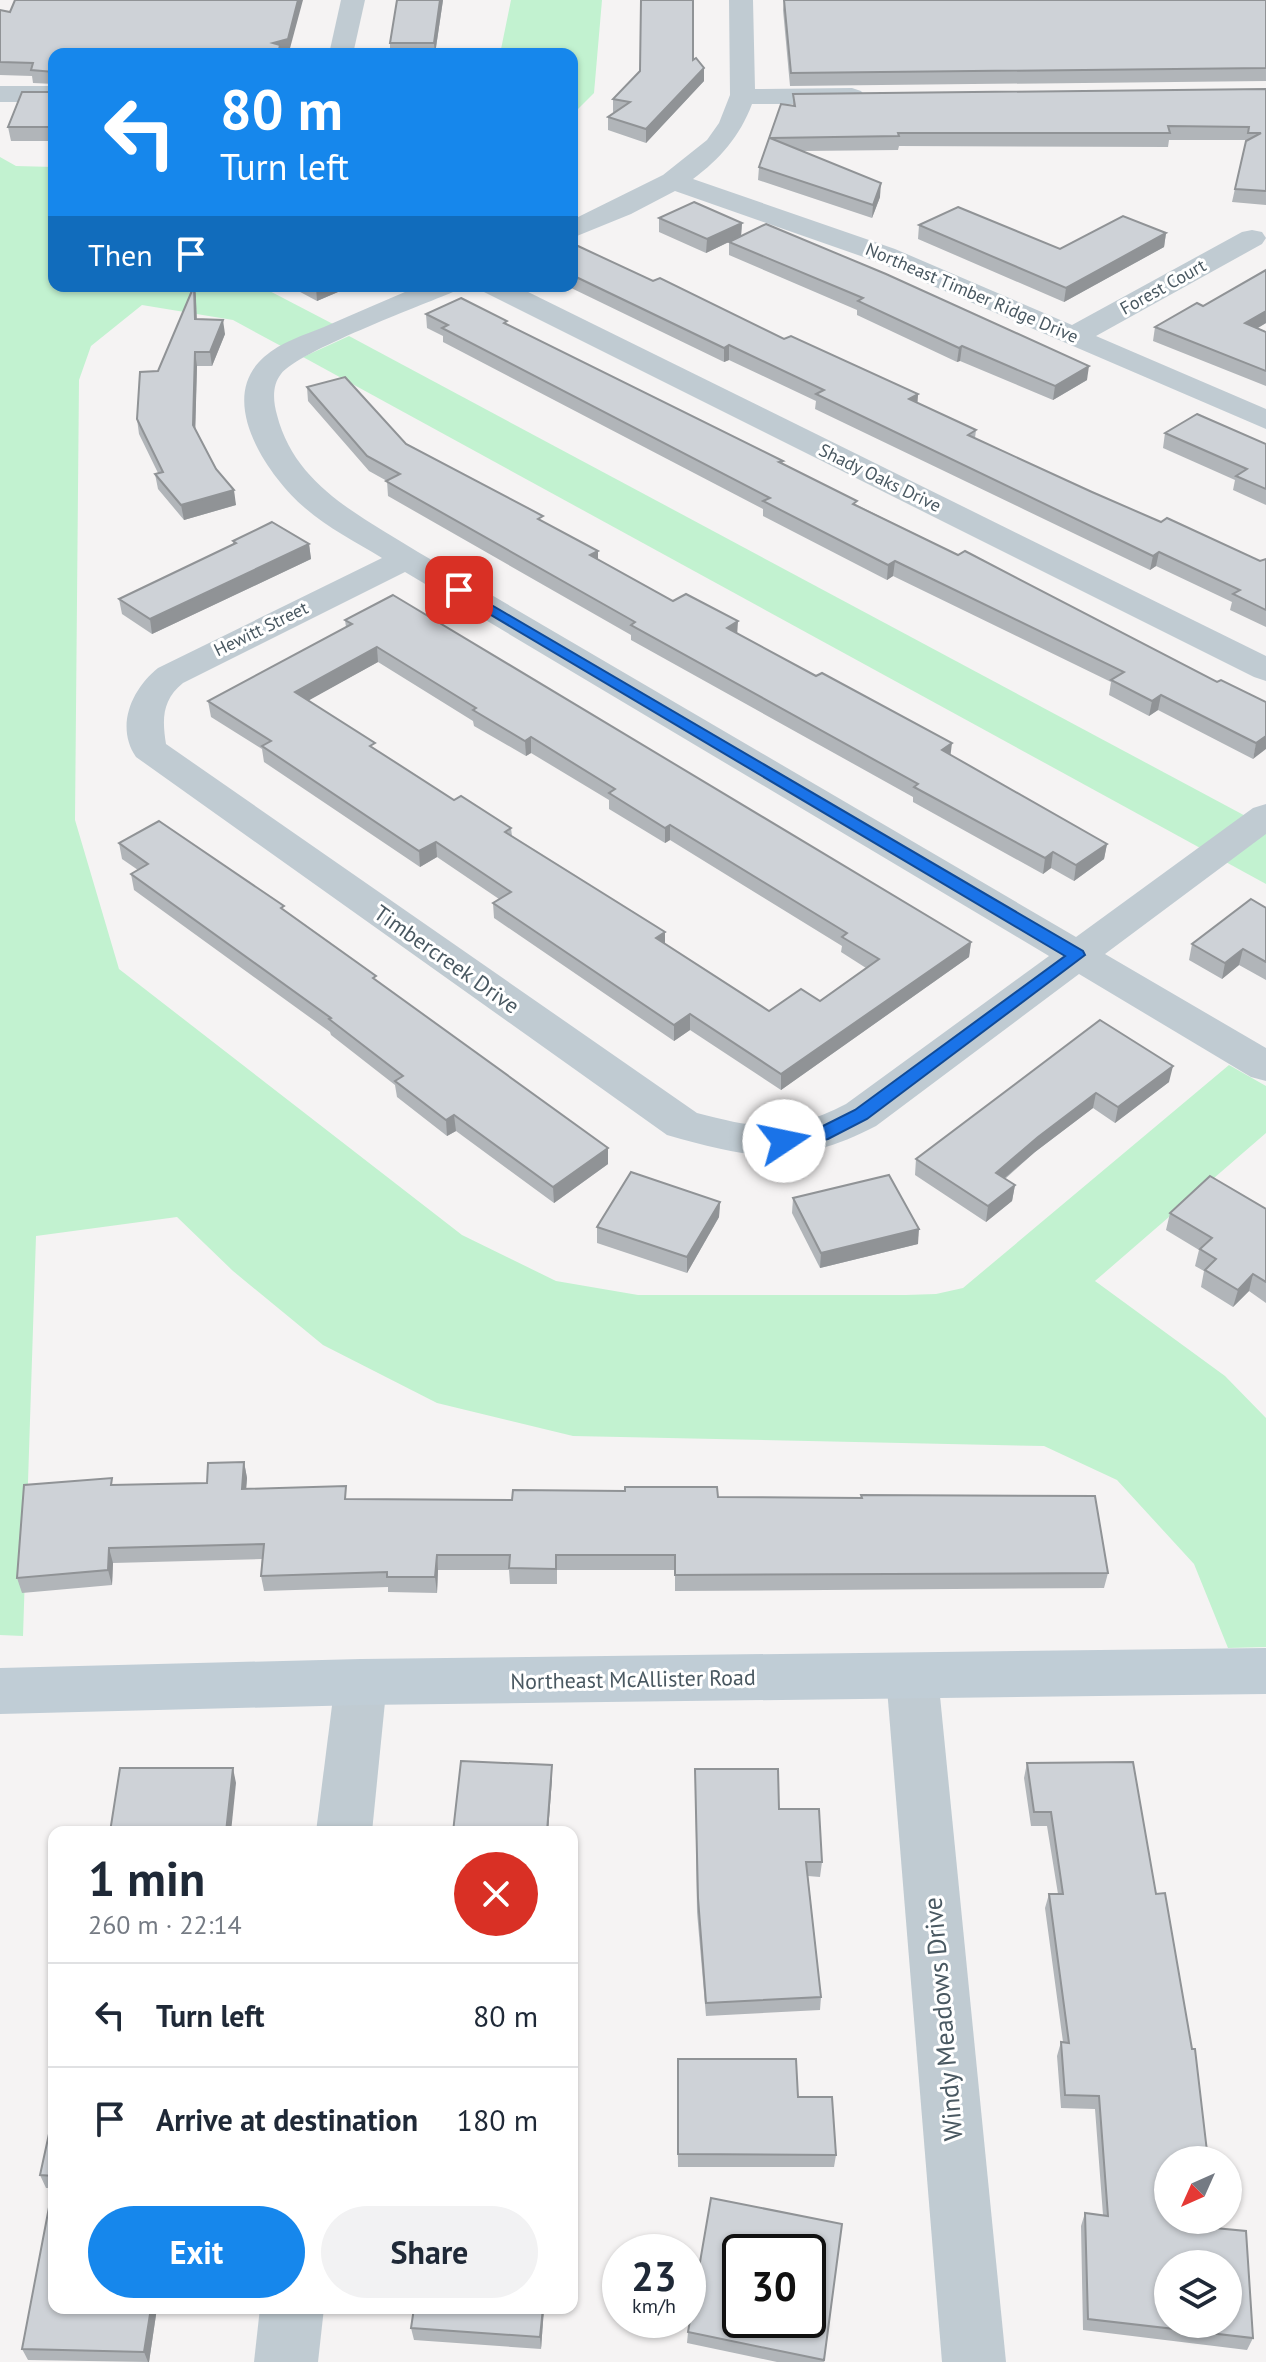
<!DOCTYPE html>
<html lang="en">
<head>
<meta charset="utf-8">
<style>
	:root { --surface:#fff; --page:#f2f2f3; --text:#1f2937; --muted:#747a83; --line:#e0e1e3; --accent:#1687ec }
	body { margin:0; font-family:"PT Sans",sans-serif; background:var(--page); color:var(--text); height:100vh; display:flex; flex-direction:column; font-size:30px; white-space:nowrap }
	* { box-sizing:border-box; margin:0 }
	p { font-size:26px; color:var(--muted) }
	.icon { flex:none; width:44px; height:44px; fill:none; stroke:currentColor; stroke-width:2; stroke-linecap:round; stroke-linejoin:round }
	.map { position:relative; flex:1; overflow:hidden }
	.sheet { position:absolute; left:48px; top:1826px; width:530px; height:488px; display:flex; flex-direction:column; background:var(--surface); border-radius:16px; box-shadow:0 2px 6px #0004 }
	.sheet>* { flex:none }
	.top-card { position:absolute; left:48px; top:48px; width:530px; height:244px; border-radius:16px; box-shadow:0 2px 6px #0004; background:#1687ec; color:#fff; overflow:hidden }
	.needle { width:52px; rotate:225deg }
	.controls { position:absolute; left:1154px; top:2146px; display:grid; gap:16px }
	.controls a { display:grid; place-items:center; width:88px; height:88px; border-radius:50%; background:var(--surface); box-shadow:0 2px 6px #0004; font-size:40px }
	.speed { position:absolute; left:602px; top:2234px; display:flex; gap:16px; font-size:40px; font-weight:700; text-align:center }
	.speed>* { display:grid; place-content:center; width:104px; height:104px; border-radius:50%; background:var(--surface); box-shadow:0 2px 6px #0004; line-height:1 }
	.speed small { font-size:20px; font-weight:400 }
	.speed .limit { border:4px solid #111; border-radius:12px; background:#fff; color:#111 }
	.pin { position:absolute; display:grid; place-items:center; width:68px; height:68px; color:#fff; margin:-34px; border-radius:16px; box-shadow:0 4px 12px #0006 }
	.me { position:absolute; width:88px; margin:-44px; rotate:79deg; stroke-linejoin:round; filter:drop-shadow(0 0 6px #0008) }
	.turn { display:flex; align-items:center; gap:28px; height:168px; padding:0 40px; font-size:36px }
	.turn .icon { width:104px; height:104px; stroke-width:2.5 }
	.turn b { display:block; font-size:56px; line-height:68px }
	.then { display:flex; align-items:center; height:76px; padding:0 40px; background:#0003; gap:16px; font-size:30px }
	.round { display:grid; place-items:center; flex:none; width:84px; height:84px; border-radius:42px; background:var(--page) }
	.head { display:flex; align-items:center; justify-content:space-between; height:136px; padding:0 40px }
	h1 { font-size:48px; font-weight:700; line-height:60px }
	.primary-button { display:flex; gap:16px; margin-top:auto; padding:16px 40px }
	.primary-button a { flex:1; height:92px; border-radius:48px; background:var(--accent); color:#fff; font-size:32px; font-weight:700; line-height:92px; text-align:center }
	.primary-button a+a { background:var(--page); color:var(--text) }
	ul { padding:0; list-style:none }
	li { display:flex; align-items:center; gap:24px; height:104px; padding:0 40px; border-top:2px solid var(--line) }
	li div { flex:1 }
	li b { display:block; font-size:30px }
	li em { font-style:normal }
	.map>svg:first-child { display:block }
	.green { fill:#c2f2d0 }
	.lines { fill:none; stroke-linecap:round; stroke-linejoin:round }
	.street { fill:#c0cbd2; fill-rule:evenodd }
	.secondary { fill:#c0cdd6; fill-rule:evenodd }
	.wall { fill:#b1b5b9; fill-rule:evenodd }
	.shaded-wall { fill:#909396 }
	.building { fill:#ced2d7; stroke:#909396; stroke-width:2; fill-rule:evenodd }
	.route { fill:#1a73e8; stroke:#114b97; stroke-width:2 }
	.labels { text-anchor:middle; stroke-width:6; stroke-linejoin:round; paint-order:stroke }
	.far-street-label { font-size:18px; fill:#495861; stroke:#fff }
	.street-label { font-size:22px; fill:#495861; stroke:#fff }
	.near-street-label { font-size:26px; fill:#495861; stroke:#fff }
</style>
</head>
<body>
<div class="map">
<svg width="1266" height="2362" viewBox="0 0 1266 2362">
	<rect width="100%" height="100%" fill="#f5f3f3"/>
	<g class="green">
		<polygon points="511,0 602,0 594,93 572,115 572,54 500,54"/>
		<polygon points="0,157 16,166 54,167 54,286 260,286 333,324 281,346 233,320 142,305 91,346 79,380 75,820 119,969 462,1235 556,1281 638,1295 906,1295 936,1294 963,1288 1229,1065 1266,1086 1266,1133 1095,1281 1225,1376 1266,1418 1266,1647 1228,1648 1194,1564 1117,1480 1044,1446 573,1436 437,1403 323,1345 233,1271 177,1217 36,1236 23,1636 0,1635"/>
		<polygon points="349,336 1266,827 1266,884 303,357"/>
	</g>
	<g class="lines">
		<g class="street">
			<polygon points="341,0 365,0 353,54 329,54"/>
			<path d="M729,0H753L755,89L852,88L861,91L865,96L861,101L852,104H752C740,136 720,159 693,179L895,249L1072,325L1242,232L1252,230L1262,232L1266,238L1262,244L1096,336L1266,409V429L875,261L675,191L631,214L572,238V220L663,175L707,140L719,123L730,95Z"/>
			<rect x="0" y="86" width="54" height="16"/>
			<path d="M419,286H457L453,292C420,306 299,351 281,374C272,385 273,401 277,415C295,486 361,516 418,552L1076,937L1253,808L1266,804V834L1105,954L1266,1048V1081L1251,1077L1079,974L876,1126C795,1168 751,1159 667,1135L136,757C115,726 132,689 158,668L382,558C356,542 328,528 305,508C268,476 215,400 264,357C281,342 304,335 324,327C355,313 387,300 419,286ZM405,572L1049,956L846,1104C788,1134 758,1129 697,1113L166,744C162,719 162,700 183,683Z"/>
			<polygon points="480,286 516,286 1266,656 1266,681 1254,677 484,292"/>
			<polygon points="912,1653 931,1660 938,1676 1006,2362 942,2362 886,1676 893,1660"/>
			<polygon points="361,1659 380,1666 387,1682 372,1832 316,1832 335,1682 342,1666"/>
			<polygon points="260,2308 324,2308 318,2362 254,2362"/>
		</g>
		<polygon class="secondary" points="1266,1648 1266,1694 361,1705 0,1714 0,1668 361,1659"/>
	</g>
	<g class="wall">
		<polygon points="443,0 435,54 390,54 390,43"/>
		<polygon points="784,0 1266,0 1266,81 790,86 783,10"/>
		<polygon points="0,10 10,12 289,52 281,54 54,54 54,84 33,83 32,76 0,75"/>
		<polygon points="693,60 704,81 646,143 608,130 608,117 615,113 613,112 613,99"/>
		<polygon points="1266,89 1266,205 1232,202 1246,140 1169,140 1168,147 899,146 898,150 802,151 880,197 872,218 758,180 759,167 781,104 793,105 793,94"/>
		<polygon points="54,90 54,141 11,141 8,127"/>
		<polygon points="659,218 742,223 741,236 1087,380 1053,400 960,361 957,362 857,315 857,310 729,255 729,242 706,253 659,232"/>
		<polygon points="919,225 1060,249 1166,233 1164,247 1064,302 918,239"/>
		<polygon points="572,249 653,281 784,339 918,394 917,403 976,430 975,438 1092,492 1161,522 1260,561 1266,559 1266,627 1230,610 1232,602 1156,566 1150,570 815,409 816,401 729,360 724,362 567,286 572,286"/>
		<polygon points="1266,270 1266,323 1258,328 1266,332 1266,386 1153,341 1155,327 1203,306"/>
		<polygon points="195,286 197,319 225,334 212,366 197,366 195,429 236,505 184,520 158,489 155,474 158,473 139,434 137,419"/>
		<polygon points="289,286 352,286 317,301"/>
		<polygon points="426,314 507,325 783,461 782,464 857,505 1217,682 1266,702 1253,759 1158,710 1149,716 1109,695 1111,682 893,576 887,580 763,516 763,509 443,342 443,336 427,328"/>
		<polygon points="307,387 544,522 598,560 673,601 737,633 1107,844 1104,859 1074,881 1051,868 1043,874 913,802 913,797 631,640 631,635 388,496 387,481 369,471 308,401"/>
		<polygon points="1165,433 1266,444 1266,505 1233,490 1235,480 1163,448"/>
		<polygon points="233,541 309,544 311,559 152,634 122,614 119,599 233,544"/>
		<path d="M345,620L971,942L969,957L781,1090L690,1030L674,1041L494,918L493,903L499,899L437,857L420,867L264,762L262,749L211,717L208,701L346,627ZM378,662L473,721L474,726L526,756L531,753L609,800V809L665,843L670,840L842,946L841,952L866,968L820,1001L769,1011L665,944L512,836L511,828L454,800L375,750L308,700Z"/>
		<polygon points="119,843 285,911 376,980 608,1164 554,1203 456,1131 447,1136 397,1097 395,1085 331,1035 330,1032 134,890 131,874 138,870 122,859"/>
		<polygon points="1266,908 1266,980 1239,965 1222,979 1189,960 1192,944"/>
		<polygon points="1100,1020 1169,1082 1115,1123 1093,1108 1035,1152 1005,1179 1015,1185 1012,1201 986,1222 915,1175 916,1159"/>
		<polygon points="793,1198 918,1244 820,1268 792,1213"/>
		<polygon points="720,1202 719,1217 687,1273 597,1243 597,1227"/>
		<polygon points="1266,1209 1266,1303 1249,1291 1233,1307 1201,1287 1204,1271 1195,1266 1199,1250 1166,1230 1170,1213"/>
		<polygon points="244,1462 247,1478 246,1489 347,1499 512,1500 718,1497 1108,1573 1104,1588 675,1591 675,1570 557,1570 557,1584 510,1584 509,1570 438,1570 437,1593 388,1592 388,1587 264,1591 261,1576 262,1559 113,1563 112,1585 22,1593 17,1578 114,1485 207,1483"/>
		<polygon points="1133,1762 1215,2228 1253,2338 1247,2350 1083,2330 1081,2226 1085,2213 1103,2215 1095,2109 1061,2108 1057,2056 1061,2042 1063,2042 1045,1908 1049,1894 1058,1894 1047,1826 1031,1826 1024,1778 1027,1763"/>
		<polygon points="695,1769 779,1809 822,1862 820,1877 808,1876 821,1997 820,2010 706,2016 697,1912"/>
		<polygon points="677,2072 798,2097 836,2155 834,2167 678,2167"/>
		<polygon points="54,2111 54,2308 157,2308 149,2362 28,2360 22,2349 53,2188 46,2188 40,2175"/>
		<polygon points="842,2224 824,2362 777,2362 687,2343 688,2332"/>
		<polygon points="544,2308 541,2349 414,2340 411,2328"/>
	</g>
	<g class="shaded-wall">
		<polygon points="298,0 303,0 289,52 274,54 273,43"/>
		<polygon points="440,0 443,0 435,54 434,43"/>
		<polygon points="704,68 704,81 646,143 646,129"/>
		<polygon points="881,183 880,197 872,218 873,205"/>
		<polygon points="742,223 741,236 706,253 707,239"/>
		<polygon points="1166,233 1164,247 1064,302 1066,288"/>
		<polygon points="195,286 196,298 197,333 195,319"/>
		<polygon points="318,286 352,286 317,301 316,287"/>
		<polygon points="1266,311 1266,323 1242,337 1245,323"/>
		<polygon points="223,320 225,334 212,366 210,352"/>
		<polygon points="729,345 729,360 724,362 724,348"/>
		<polygon points="962,346 960,361 957,362 959,348"/>
		<polygon points="195,352 197,366 195,440 193,425"/>
		<polygon points="1089,366 1087,380 1053,400 1055,386"/>
		<polygon points="918,394 917,409 909,399"/>
		<polygon points="234,490 236,505 184,520 181,505"/>
		<polygon points="309,544 311,559 152,634 150,619"/>
		<polygon points="598,551 598,566 590,555"/>
		<polygon points="1159,552 1156,566 1150,570 1153,556"/>
		<polygon points="895,561 893,576 887,580 888,565"/>
		<polygon points="738,621 737,637 727,628"/>
		<polygon points="377,647 378,662 297,707 295,692"/>
		<polygon points="1161,695 1158,710 1149,716 1152,701"/>
		<polygon points="1266,736 1266,749 1253,759 1256,743"/>
		<polygon points="531,737 531,753 526,756 525,741"/>
		<polygon points="952,743 950,759 942,750"/>
		<polygon points="670,825 670,840 665,843 665,828"/>
		<polygon points="436,842 437,857 420,867 419,851"/>
		<polygon points="1107,844 1104,859 1074,881 1076,865"/>
		<polygon points="1053,852 1051,868 1043,874 1045,858"/>
		<polygon points="665,932 665,947 656,938"/>
		<polygon points="971,942 969,957 781,1090 781,1074"/>
		<polygon points="1243,949 1239,965 1222,979 1225,963"/>
		<polygon points="690,1014 690,1030 674,1041 674,1025"/>
		<polygon points="1173,1066 1169,1082 1115,1123 1118,1107"/>
		<polygon points="1096,1093 1093,1108 1035,1152 993,1188 996,1173 1038,1137"/>
		<polygon points="454,1115 456,1131 447,1136 446,1120"/>
		<polygon points="608,1148 608,1164 554,1203 553,1187"/>
		<polygon points="1015,1185 1012,1201 986,1222 988,1206"/>
		<polygon points="720,1202 719,1217 687,1273 687,1257"/>
		<polygon points="919,1229 918,1244 820,1268 821,1253"/>
		<polygon points="1253,1274 1249,1291 1233,1307 1238,1290"/>
		<polygon points="244,1462 247,1478 245,1504 242,1489"/>
		<polygon points="109,1548 113,1563 112,1585 108,1570"/>
		<polygon points="437,1555 438,1570 437,1593 435,1577"/>
		<polygon points="552,1765 552,1780 548,1832 547,1832"/>
		<polygon points="233,1768 236,1783 231,1832 226,1832"/>
		<polygon points="151,2308 157,2308 149,2362 148,2362 144,2352"/>
		<polygon points="543,2308 544,2308 541,2349 540,2337"/>
	</g>
	<g class="building">
		<polygon points="15,0 298,0 288,39 273,43 280,45 278,54 54,54 54,72 31,70 33,63 0,62 0,10 10,12"/>
		<polygon points="397,0 440,0 434,43 390,43"/>
		<polygon points="641,0 693,0 693,60 696,58 704,68 646,129 608,117 630,102 613,99 640,71"/>
		<polygon points="784,0 1266,0 1266,68 791,73"/>
		<polygon points="1266,89 1266,191 1235,189 1246,141 1261,133 1248,133 1249,127 1168,126 1170,133 898,133 899,136 770,138 881,183 873,205 759,167 781,104 795,106 793,94"/>
		<polygon points="54,90 54,127 8,127 22,92 52,92"/>
		<polygon points="694,202 742,223 707,239 659,218"/>
		<polygon points="958,207 1060,249 1123,216 1166,233 1066,288 919,225"/>
		<polygon points="766,224 886,274 1089,366 1055,386 962,346 959,348 858,301 863,298 729,242"/>
		<polygon points="578,246 653,281 660,278 784,339 791,336 918,394 909,399 976,430 968,435 1092,492 1161,522 1167,518 1260,561 1266,559 1266,610 1233,594 1240,590 1159,552 1153,556 816,394 824,390 729,345 724,348 572,275 572,249"/>
		<polygon points="1266,270 1266,311 1245,323 1266,332 1266,371 1155,327 1197,303 1203,306"/>
		<polygon points="194,286 195,319 223,320 210,352 195,352 193,425 216,469 234,490 181,505 155,474 163,472 137,419 140,372 158,371"/>
		<polygon points="461,298 507,321 504,323 783,461 779,462 857,501 853,504 958,555 965,551 1217,682 1221,680 1266,702 1266,736 1256,743 1161,695 1152,701 1111,680 1124,672 895,561 888,565 763,501 770,498 442,328 448,325 426,314"/>
		<polygon points="345,377 406,444 543,516 538,519 598,551 590,555 673,601 686,594 738,621 727,628 816,676 822,673 952,743 942,750 1107,844 1076,865 1053,852 1045,858 914,787 918,784 631,625 635,622 386,481 400,474 367,456 307,387"/>
		<polygon points="1197,414 1266,444 1266,489 1236,476 1247,469 1165,433"/>
		<polygon points="272,522 309,544 150,619 119,599 236,543 233,541"/>
		<path d="M393,595L971,942L781,1074L690,1014L674,1025L493,903L511,892L436,842L419,851L262,746L271,741L208,701L352,624L345,620ZM377,647L476,708L473,710L525,741L531,737L615,789L609,793L665,828L670,825L847,933L842,937L879,959L820,1001L801,989L769,1011L656,938L665,932L505,832L511,828L461,796L454,800L370,746L375,743L295,692Z"/>
		<polygon points="159,821 284,906 281,908 376,976 373,978 608,1148 553,1187 454,1115 446,1120 395,1081 403,1076 329,1019 331,1018 131,874 148,864 119,843"/>
		<polygon points="1251,899 1266,908 1266,962 1243,949 1225,963 1192,944"/>
		<polygon points="1100,1020 1173,1066 1118,1107 1096,1093 1038,1137 996,1173 1015,1185 988,1206 916,1159"/>
		<polygon points="631,1172 720,1202 687,1257 597,1227"/>
		<polygon points="889,1175 919,1229 821,1253 793,1198"/>
		<polygon points="1210,1176 1266,1209 1266,1282 1253,1274 1238,1290 1205,1270 1216,1259 1200,1249 1212,1238 1170,1213"/>
		<polygon points="244,1462 242,1489 346,1486 345,1499 512,1500 513,1490 625,1491 625,1487 717,1487 718,1497 862,1498 861,1495 1095,1496 1108,1573 675,1575 675,1555 556,1555 556,1569 509,1568 510,1555 437,1555 435,1577 387,1577 387,1572 261,1576 264,1544 109,1548 108,1570 17,1578 24,1485 112,1478 111,1485 207,1483 208,1463"/>
		<polygon points="461,1761 552,1765 547,1832 453,1832"/>
		<path d="M1133,1762L1156,1894L1165,1893L1192,2049H1195L1208,2160H1168V2220H1214L1215,2228L1246,2231L1253,2338L1088,2319L1085,2213L1108,2216L1099,2096L1065,2095L1061,2042L1069,2043L1049,1894H1063L1051,1812H1034L1027,1763ZM1168,2264H1228V2324H1168Z"/>
		<polygon points="120,1768 233,1768 226,1832 110,1832"/>
		<polygon points="695,1769 778,1769 779,1809 819,1809 822,1862 806,1862 821,1997 706,2003 698,1898"/>
		<polygon points="678,2059 796,2059 798,2097 832,2097 836,2155 678,2154"/>
		<polygon points="54,2111 54,2176 40,2175"/>
		<polygon points="54,2181 54,2308 151,2308 144,2352 22,2349"/>
		<path d="M711,2198L842,2224L824,2360L688,2332ZM740,2252H808V2320H740Z"/>
		<polygon points="414,2308 543,2308 540,2337 411,2328"/>
	</g>
	<polygon class="route" points="459,586 1083,951 1085,955 867,1119 828,1139 784,1148 777,1146 775,1141 777,1137 817,1129 855,1110 1065,956 454,593 452,590"/>
	<g class="labels">
		<g class="far-street-label">
			<text transform="translate(1163 287) rotate(-29)" y="6">Forest Court</text>
			<text transform="translate(972 293) rotate(23)" y="6">Northeast Timber Ridge Drive</text>
			<text transform="translate(880 478) rotate(26)" y="6">Shady Oaks Drive</text>
			<text transform="translate(261 629) rotate(-26)" y="6">Hewitt Street</text>
		</g>
		<g class="street-label">
			<text transform="translate(447 959) rotate(35)" y="8">Timbercreek Drive</text>
			<text transform="translate(633 1679) rotate(-1)" y="8">Northeast McAllister Road</text>
		</g>
		<g class="near-street-label">
			<text transform="translate(943 2019) rotate(-95)" y="9">Windy Meadows Drive</text>
		</g>
	</g>
</svg>
<div class="controls">
<a><svg class="needle" viewBox="-14 -14 28 28"><path d="M0-13l5 13h-10z" fill="#e53935"/><path d="M0 13l5-13h-10z" fill="#747a83"/></svg></a>
<a><svg class="icon" aria-label="layers" viewBox="0 0 24 24"><path d="M12 4l9 5-9 5-9-5zM3 14l9 5 9-5"/></svg></a>
</div>
<div class="speed"><div>23<small>km/h</small></div><div class="limit">30</div></div>
<div class="pin" style="left:459px;top:590px;background:#d93025"><svg class="icon" aria-label="arrive" viewBox="0 0 24 24"><path d="M6 21V4h12l-3 4 3 4H6"/></svg></div>
<svg class="me" style="left:784px;top:1141px" viewBox="-20 -20 40 40"><circle r="19" fill="#fff"/><path d="M0-13L10 11 0 6-10 11z" fill="#1a73e8"/></svg>
<div class="top-card">
<div class="turn"><svg class="icon" aria-label="left" viewBox="0 0 24 24"><path d="M17 20v-9H6M10 6l-5 5 5 5"/></svg><div><b>80 m</b>Turn left</div></div>
<div class="then">Then<svg class="icon" aria-label="arrive" viewBox="0 0 24 24"><path d="M6 21V4h12l-3 4 3 4H6"/></svg></div>
</div>
<section class="sheet">
<div class="head"><div><h1>1 min</h1><p>260 m · 22:14</p></div><a class="round" style="background:#d93025;color:#fff"><svg class="icon" aria-label="close" viewBox="0 0 24 24"><path d="M6 6l12 12M18 6L6 18"/></svg></a></div>
<ul>
<li><svg class="icon" aria-label="left" viewBox="0 0 24 24"><path d="M17 20v-9H6M10 6l-5 5 5 5"/></svg><div><b>Turn left</b></div><em>80 m</em></li>
<li><svg class="icon" aria-label="arrive" viewBox="0 0 24 24"><path d="M6 21V4h12l-3 4 3 4H6"/></svg><div><b>Arrive at destination</b></div><em>180 m</em></li>
</ul>
<div class="primary-button"><a>Exit</a><a>Share</a></div>
</section>
</div>
</body>
</html>
